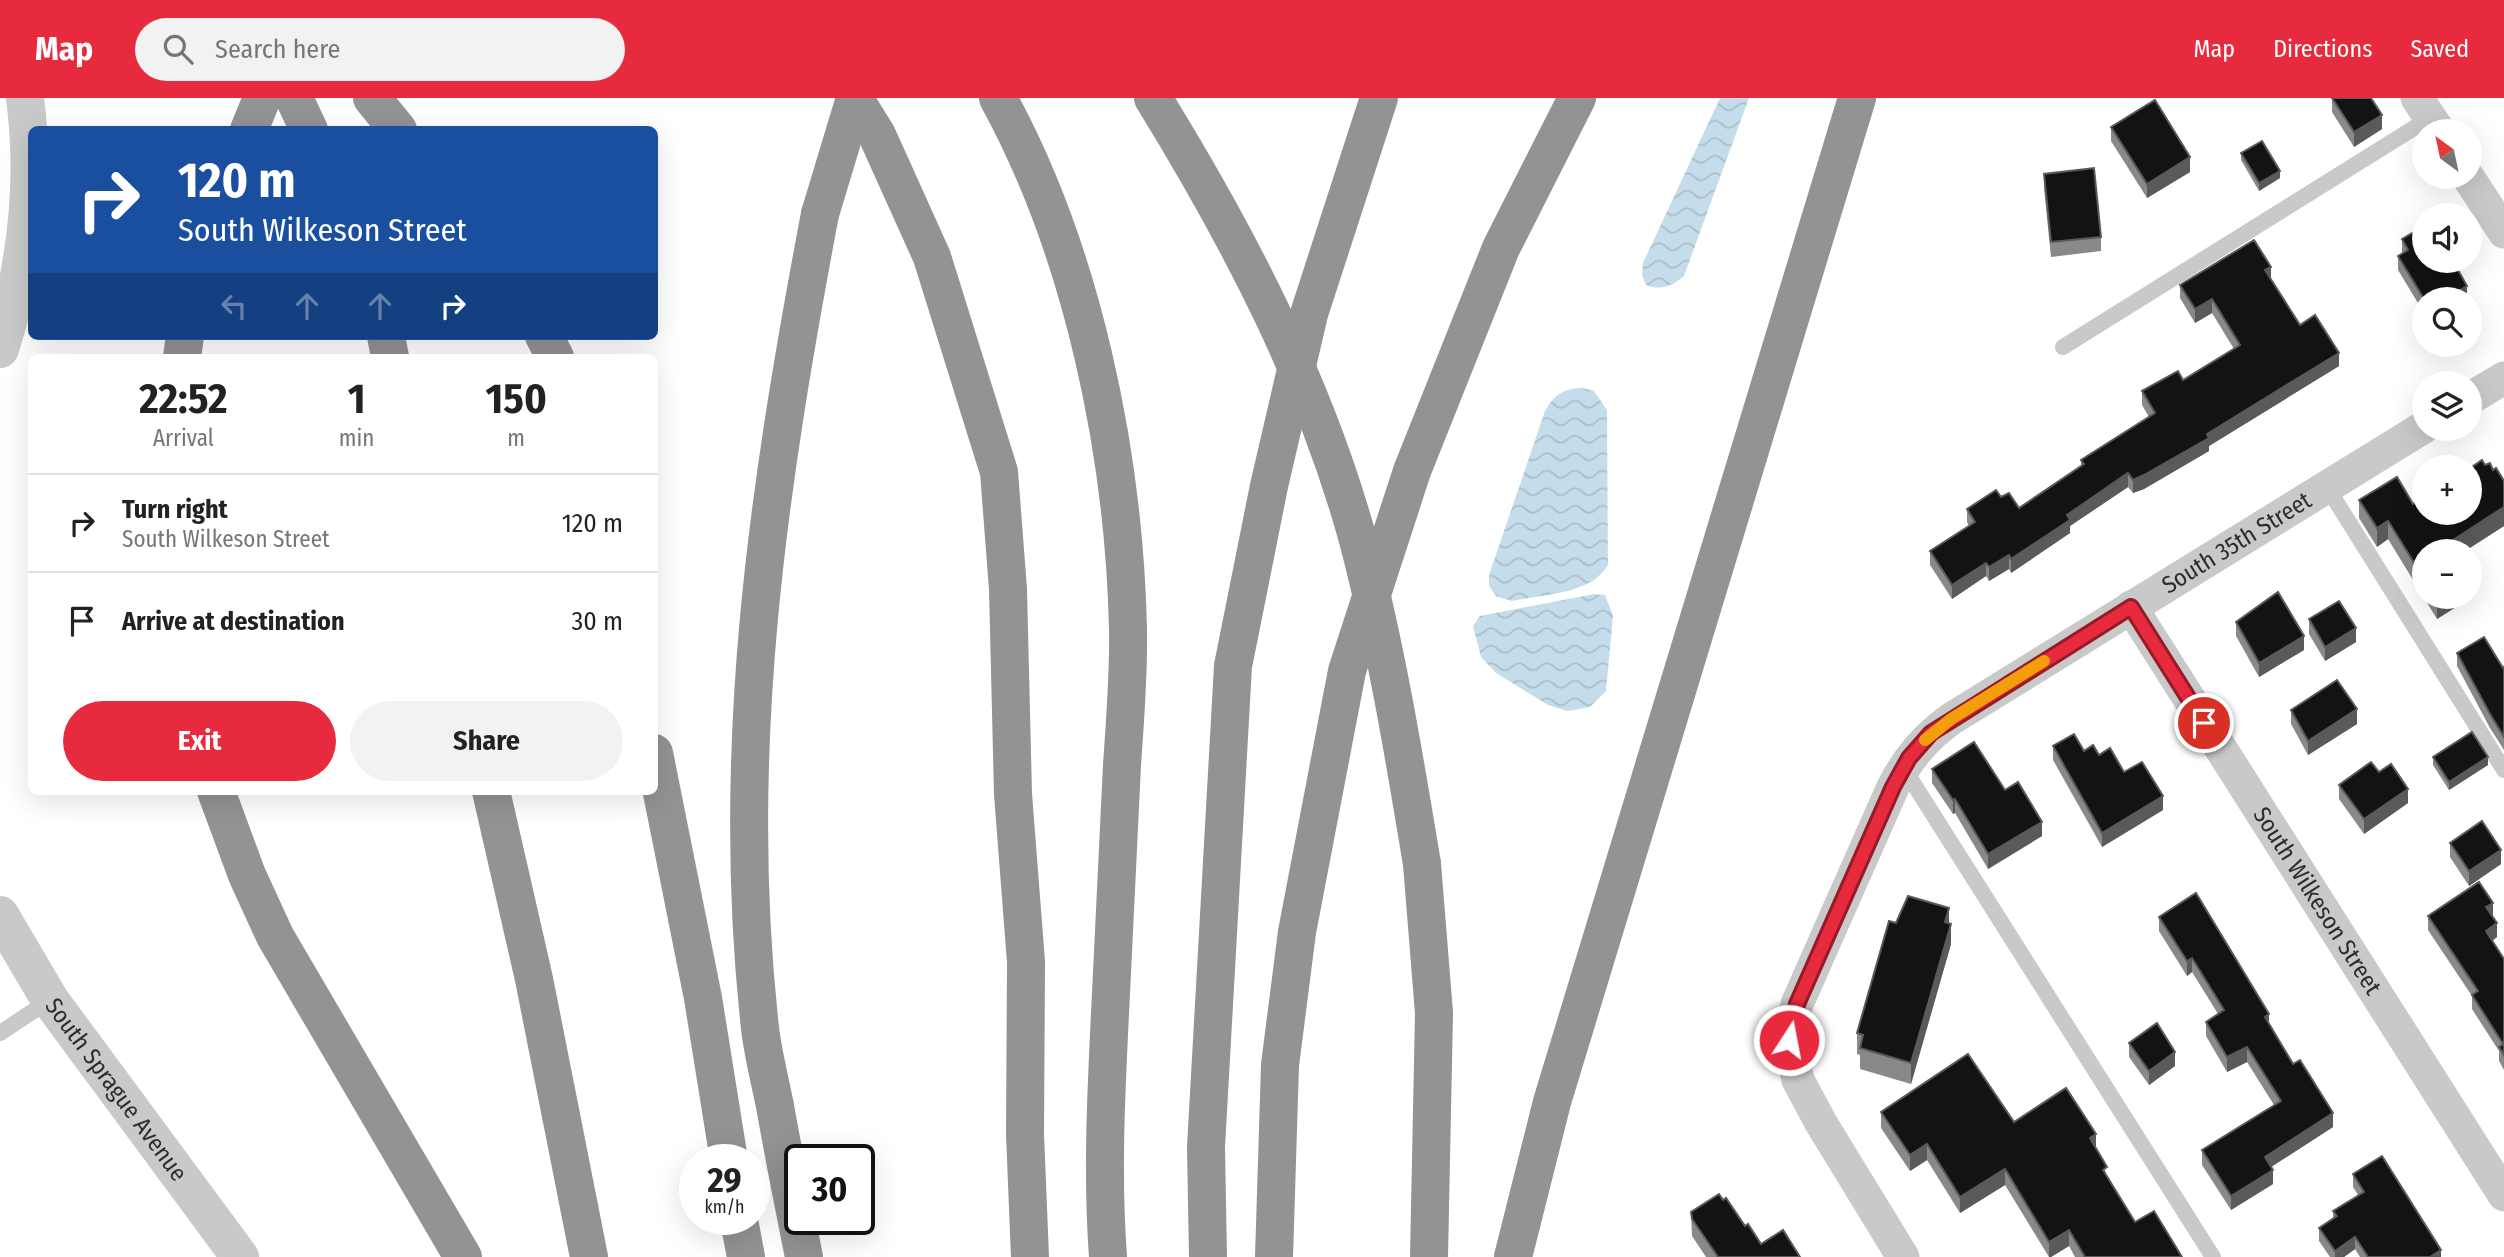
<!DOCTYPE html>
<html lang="en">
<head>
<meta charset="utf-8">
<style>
	:root { --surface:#fff; --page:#f2f2f2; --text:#222; --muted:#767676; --line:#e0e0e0; --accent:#e72a3d }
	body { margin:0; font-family:"Fira Sans Condensed",sans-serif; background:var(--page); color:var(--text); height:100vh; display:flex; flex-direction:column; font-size:26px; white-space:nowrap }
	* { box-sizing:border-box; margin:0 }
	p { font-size:23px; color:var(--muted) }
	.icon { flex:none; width:38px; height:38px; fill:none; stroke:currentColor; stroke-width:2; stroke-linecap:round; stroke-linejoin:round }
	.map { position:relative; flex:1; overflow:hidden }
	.drawer { position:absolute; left:28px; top:256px; width:630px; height:441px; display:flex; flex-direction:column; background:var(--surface); border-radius:10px; box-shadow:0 7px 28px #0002 }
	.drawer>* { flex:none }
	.top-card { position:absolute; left:28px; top:28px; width:630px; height:214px; border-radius:10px; box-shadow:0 7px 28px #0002; background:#1a4fa0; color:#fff; overflow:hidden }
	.needle { width:46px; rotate:327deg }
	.fabs { position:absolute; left:2412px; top:21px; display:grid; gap:14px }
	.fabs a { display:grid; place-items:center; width:70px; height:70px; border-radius:50%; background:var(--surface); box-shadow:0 7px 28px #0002; font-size:35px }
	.speed { position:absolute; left:679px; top:1046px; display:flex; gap:14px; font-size:35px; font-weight:700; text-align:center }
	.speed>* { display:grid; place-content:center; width:91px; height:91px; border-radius:50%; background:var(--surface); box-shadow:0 7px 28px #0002; line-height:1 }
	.speed small { font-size:18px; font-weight:400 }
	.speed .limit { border:4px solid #111; border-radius:10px; background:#fff; color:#111 }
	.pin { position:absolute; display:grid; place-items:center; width:60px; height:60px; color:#fff; margin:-30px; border:4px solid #fff; border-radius:50%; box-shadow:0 2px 7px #0007 }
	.me { position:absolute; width:77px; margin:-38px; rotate:11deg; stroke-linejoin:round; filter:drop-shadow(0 0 5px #0008) }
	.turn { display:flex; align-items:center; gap:24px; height:147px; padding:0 35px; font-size:32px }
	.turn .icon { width:91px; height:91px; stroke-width:2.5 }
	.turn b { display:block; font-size:49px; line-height:60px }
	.lanes { display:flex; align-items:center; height:66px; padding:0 35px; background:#0003; justify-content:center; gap:35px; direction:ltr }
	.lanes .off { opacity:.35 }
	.eta { display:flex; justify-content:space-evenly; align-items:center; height:119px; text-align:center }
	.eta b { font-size:42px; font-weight:700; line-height:49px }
	.cta { display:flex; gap:14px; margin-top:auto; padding:14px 35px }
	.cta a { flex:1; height:80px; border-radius:42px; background:var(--accent); color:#fff; font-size:28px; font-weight:700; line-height:80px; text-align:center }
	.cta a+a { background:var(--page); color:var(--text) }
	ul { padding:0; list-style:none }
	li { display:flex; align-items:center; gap:21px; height:98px; padding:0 35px; border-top:2px solid var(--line) }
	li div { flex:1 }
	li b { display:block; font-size:26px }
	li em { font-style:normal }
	header { display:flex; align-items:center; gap:42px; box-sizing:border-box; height:98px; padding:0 35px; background:var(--accent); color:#fff }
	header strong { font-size:33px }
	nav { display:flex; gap:38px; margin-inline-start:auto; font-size:24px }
	.search { width:490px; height:63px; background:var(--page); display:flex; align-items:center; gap:18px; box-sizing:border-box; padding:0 24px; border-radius:38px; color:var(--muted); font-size:26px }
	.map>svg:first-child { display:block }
	.water { fill:url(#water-waves) }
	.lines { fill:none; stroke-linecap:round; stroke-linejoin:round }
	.service { stroke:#c9c9c9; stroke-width:16 }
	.minor { stroke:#c9c9c9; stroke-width:33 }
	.tertiary { stroke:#c9c9c9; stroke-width:38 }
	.motorway { stroke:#939393; stroke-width:38 }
	.motorway-bridge { stroke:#939393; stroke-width:38 }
	.wall { fill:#898989 }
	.shaded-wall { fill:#5a5a5a }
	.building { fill:#131313; stroke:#5a5a5a; stroke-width:2 }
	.route-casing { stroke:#961b28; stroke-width:18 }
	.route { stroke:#e72a3d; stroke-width:12 }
	.slow { stroke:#f59e0b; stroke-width:12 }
	.labels { text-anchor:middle; stroke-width:7; stroke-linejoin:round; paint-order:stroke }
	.street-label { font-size:24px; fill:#2c2c2c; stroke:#fff }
</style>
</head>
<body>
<header>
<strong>Map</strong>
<div class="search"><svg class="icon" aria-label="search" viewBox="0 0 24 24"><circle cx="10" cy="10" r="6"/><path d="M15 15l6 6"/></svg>Search here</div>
<nav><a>Map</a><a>Directions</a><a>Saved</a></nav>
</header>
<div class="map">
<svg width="2504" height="1159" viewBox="0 0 2504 1159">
	<defs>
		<pattern id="water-waves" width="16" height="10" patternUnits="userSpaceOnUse" patternTransform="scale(1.75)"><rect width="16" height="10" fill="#c5ddeb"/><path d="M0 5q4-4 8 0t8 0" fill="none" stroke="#a9beca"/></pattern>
	</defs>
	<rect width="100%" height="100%" fill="#fff"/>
	<g class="water">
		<path d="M1720,0H1749L1684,178C1672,188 1661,193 1646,187L1642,177L1643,165Z"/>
		<path d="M1582,290L1594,293L1607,312L1608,467C1590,497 1544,496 1512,503L1496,498L1489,488V477L1545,313C1553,297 1565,290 1582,290Z"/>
		<polygon points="1594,496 1605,497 1613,518 1606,593 1590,609 1568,613 1548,607 1496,575 1481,559 1473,528 1480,518"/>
	</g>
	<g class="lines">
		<g class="service">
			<polyline points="2063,249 2430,20"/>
			<polyline points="2327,389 2504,672"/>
			<polyline points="1903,669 2213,1159"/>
			<polyline points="0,935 50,902"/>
		</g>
		<g class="minor">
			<polyline points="2417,0 2439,33"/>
			<polyline points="2468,79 2504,134"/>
			<polyline points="2469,301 2504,280"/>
			<path id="s1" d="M2131,509L2504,1097"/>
			<path id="s2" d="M1903,1159L1821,1025L1798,982L1789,942L1797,906L1893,689C1908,660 1925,640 1951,621L2424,329"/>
		</g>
		<g class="tertiary">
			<path d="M0,251C26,170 36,84 25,0"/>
			<path id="s3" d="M0,817L50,902L240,1159"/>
		</g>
		<g class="motorway">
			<polyline points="294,0 309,32"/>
			<polyline points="372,0 398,32"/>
			<polyline points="854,0 877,37 932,159 999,374 1008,491 1013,696 1026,864 1025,1036 1030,1159"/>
			<path d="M998,0C1083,155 1124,356 1128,531C1129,576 1125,622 1122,667C1118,750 1114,833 1110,916C1106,997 1102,1078 1108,1159"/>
			<polyline points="249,32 262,0"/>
			<polyline points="386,238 390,259"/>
			<polyline points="544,238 555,259"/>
			<polyline points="182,259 185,238"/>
			<polyline points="654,655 703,900 729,1062"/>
			<polyline points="216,693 247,777 275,838 463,1159"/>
			<polyline points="491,693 534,881 589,1159"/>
			<polyline points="1422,766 1434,915 1429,1159"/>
			<polyline points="739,1122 746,1159"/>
			<path d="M804,1159C794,1109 784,1059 775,1008C770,983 763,956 760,930C729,651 768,390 820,116"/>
			<polyline points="1208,1159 1206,1049 1233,568 1269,388 1309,216 1379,0"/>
			<polyline points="1274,1159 1280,967 1297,834 1347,573 1412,373 1501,150 1577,0"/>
			<polyline points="1513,1159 1552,1004 1857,0"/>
		</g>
		<g class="motorway-bridge">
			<path d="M1153,0C1238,138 1315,285 1358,442C1386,549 1404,657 1422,766"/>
			<polyline points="820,116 855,0"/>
		</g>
	</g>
	<g class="wall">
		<polygon points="2332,0 2382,31 2354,49 2332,14"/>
		<polygon points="2111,29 2190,74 2147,100 2111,43"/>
		<polygon points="2241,55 2280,80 2259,93 2241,62"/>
		<polygon points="2044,76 2101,139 2101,153 2051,159 2044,90"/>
		<polygon points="2402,141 2467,201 2424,201 2424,215 2398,172 2398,158 2402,155"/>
		<polygon points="2271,182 2300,227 2339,268 2209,348 2209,353 2144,391 2133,395 2128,389 2070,428 2070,435 2011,475 2009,471 1989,483 1986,478 1952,501 1930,467 1930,453 1969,428 1967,424 1967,411 2001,399 2019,410 2081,368 2081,362 2149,319 2142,307 2142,293 2183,282 2234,251 2212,215 2195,225 2180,200 2180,187"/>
		<polygon points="2485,367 2493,372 2504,383 2504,428 2465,453 2424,453 2424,499 2472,499 2437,521 2388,441 2377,449 2359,420 2359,402 2413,406"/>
		<polygon points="2309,521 2356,544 2325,563 2309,536"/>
		<polygon points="2236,524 2304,552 2259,579 2236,538"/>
		<polygon points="2457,555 2503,570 2504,569 2504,652 2490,630 2457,568"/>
		<polygon points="2291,612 2357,626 2308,657 2291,626"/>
		<polygon points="2053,648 2084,653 2099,657 2124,674 2163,712 2102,749 2053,662"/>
		<polygon points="2433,659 2488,667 2449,692 2433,667"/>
		<polygon points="1932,671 2005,692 2042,738 1988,771 1955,715 1953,716 1932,685"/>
		<polygon points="2379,674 2408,705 2364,736 2339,701 2339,687"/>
		<polygon points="2450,745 2501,766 2469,788 2450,759"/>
		<polygon points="2428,818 2493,819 2497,839 2492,843 2504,861 2504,972 2499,963 2499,953 2472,911 2472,898 2428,832"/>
		<polygon points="2159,819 2269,926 2333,1029 2271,1069 2273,1086 2231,1112 2202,1067 2202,1052 2274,1007 2247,964 2227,974 2206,938 2206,924 2218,916 2192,874 2187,878 2159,833"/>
		<polygon points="1896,825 1949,825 1951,846 1911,986 1860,971 1860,957 1857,956 1857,935"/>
		<polygon points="2129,945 2175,968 2149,987 2129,959"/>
		<polygon points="1881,1014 2014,1024 2096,1050 2107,1078 2135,1124 2182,1159 2075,1159 2069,1148 2051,1159 2049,1159 2005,1087 1960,1115 1927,1062 1910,1073 1881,1030"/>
		<polygon points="2353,1076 2441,1159 2360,1159 2355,1151 2344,1159 2330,1159 2319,1143 2319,1130 2333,1120 2333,1113 2358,1097 2353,1089"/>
		<polygon points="1723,1102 1761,1146 1800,1159 1706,1159 1692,1138 1691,1114"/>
	</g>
	<g class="shaded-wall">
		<polygon points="2382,17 2382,31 2354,49 2354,34"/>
		<polygon points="2190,59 2190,74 2147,100 2147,86"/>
		<polygon points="2280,73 2280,80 2259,93 2259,85"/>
		<polygon points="2271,169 2271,182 2265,172"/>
		<polygon points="2467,188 2467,201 2444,201"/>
		<polygon points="2438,195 2438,201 2427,201"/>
		<polygon points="2212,201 2212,215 2195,225 2195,211"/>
		<polygon points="2339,255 2339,268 2209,348 2209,353 2144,391 2133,395 2133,382"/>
		<polygon points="2128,375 2128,389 2070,428 2070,435 2011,475 2011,461 2067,417"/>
		<polygon points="2504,409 2504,428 2465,453 2450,453 2450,444"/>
		<polygon points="2388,423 2388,441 2377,449 2377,430"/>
		<polygon points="2009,457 2009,471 1989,483 1989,469"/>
		<polygon points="1986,465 1986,478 1952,501 1952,487"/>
		<polygon points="2472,480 2472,499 2437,521 2437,502 2442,499 2469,499 2469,482"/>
		<polygon points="2356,530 2356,544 2325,563 2325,549"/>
		<polygon points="2304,538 2304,552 2259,579 2259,565"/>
		<polygon points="2357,611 2357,626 2308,657 2308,643"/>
		<polygon points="2488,659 2488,667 2449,692 2449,684"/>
		<polygon points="2408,691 2408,705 2364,736 2364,721"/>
		<polygon points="2163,698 2163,712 2102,749 2102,735"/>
		<polygon points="1955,701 1955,715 1953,716 1953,702"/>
		<polygon points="2042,724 2042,738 1988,771 1988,756"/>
		<polygon points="2501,752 2501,766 2469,788 2469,773"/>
		<polygon points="2493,805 2493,819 2486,809"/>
		<polygon points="1949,810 1949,831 1945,824"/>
		<polygon points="2497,825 2497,839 2486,847 2486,833"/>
		<polygon points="1951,826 1951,846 1911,986 1911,965"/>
		<polygon points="2192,860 2192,874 2187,878 2187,863"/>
		<polygon points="2269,916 2269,930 2265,919"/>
		<polygon points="2247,949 2247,964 2227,974 2227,959"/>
		<polygon points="2175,954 2175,968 2149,987 2149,973"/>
		<polygon points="2333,1015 2333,1029 2265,1073 2265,1059"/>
		<polygon points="2096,1036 2096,1052 2090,1040"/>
		<polygon points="1927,1046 1927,1062 1910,1073 1910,1057"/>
		<polygon points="2005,1071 2005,1087 1960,1115 1960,1099"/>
		<polygon points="2273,1072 2273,1086 2231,1112 2231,1098"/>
		<polygon points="2069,1132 2069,1148 2051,1159 2049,1159 2049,1144"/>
		<polygon points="2355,1139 2355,1151 2344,1159 2335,1159 2335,1153"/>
		<polygon points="2441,1152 2441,1159 2430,1159"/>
	</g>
	<g class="building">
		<polygon points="2332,0 2371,0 2382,17 2354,34"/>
		<polygon points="2155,2 2190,59 2147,86 2111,29"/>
		<polygon points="2262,43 2280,73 2259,85 2241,55"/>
		<polygon points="2094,70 2101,139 2051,144 2044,76"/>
		<polygon points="2424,128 2424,163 2453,163 2467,188 2444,201 2441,201 2438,195 2427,201 2424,201 2398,158 2408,152 2402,141"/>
		<polygon points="2254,142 2271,169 2265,172 2300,227 2315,217 2339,255 2207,336 2209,340 2144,377 2133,382 2128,375 2067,417 2070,422 2011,461 2009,457 1989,469 1986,465 1952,487 1930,453 1975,424 1967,411 1996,392 2001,399 2009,395 2019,410 2084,366 2081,362 2155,315 2142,293 2178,273 2183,282 2240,247 2212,201 2195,211 2180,187"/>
		<polygon points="2482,362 2485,367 2490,365 2493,372 2496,370 2504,383 2504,409 2450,444 2456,453 2424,453 2424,481 2388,423 2377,430 2359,402 2397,379 2413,406 2424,399 2424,415 2469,415 2469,371"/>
		<polygon points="2278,494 2304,538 2259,565 2236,524"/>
		<polygon points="2339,503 2356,530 2325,549 2309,521"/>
		<polygon points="2484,539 2503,570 2504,569 2504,639 2490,616 2457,555"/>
		<polygon points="2337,582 2357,611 2308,643 2291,612"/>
		<polygon points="2472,634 2488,659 2449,684 2433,659"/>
		<polygon points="2074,636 2084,653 2093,647 2099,657 2110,650 2124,674 2142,664 2163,698 2102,735 2053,648"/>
		<polygon points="1974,644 2005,692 2018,684 2042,724 1988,756 1955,701 1953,702 1932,671"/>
		<polygon points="2371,664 2379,674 2391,666 2408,691 2364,721 2339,687"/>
		<polygon points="2482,723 2501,752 2469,773 2450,745"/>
		<polygon points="2479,784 2493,805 2486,809 2497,825 2486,833 2504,861 2504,957 2499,949 2503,946 2472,897 2478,893 2428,818"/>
		<polygon points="2196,795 2269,916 2265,919 2293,966 2300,962 2333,1015 2265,1059 2273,1072 2231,1098 2202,1052 2281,1003 2247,949 2227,959 2206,924 2224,912 2192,860 2187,863 2159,819"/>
		<polygon points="1908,798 1949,810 1945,824 1951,826 1911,965 1860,950 1863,937 1857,935 1889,823 1896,825"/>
		<polygon points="2157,925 2175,954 2149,973 2129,945"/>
		<polygon points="1968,956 2014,1024 2066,990 2096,1036 2090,1040 2107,1069 2103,1072 2135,1124 2154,1113 2182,1159 2085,1159 2069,1132 2049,1144 2005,1071 1960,1099 1927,1046 1910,1057 1881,1014"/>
		<polygon points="2382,1058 2441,1152 2430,1159 2368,1159 2355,1139 2335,1153 2319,1130 2337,1118 2333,1113 2364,1094 2353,1076"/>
		<polygon points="1719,1096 1723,1102 1726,1100 1745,1128 1748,1126 1761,1146 1783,1132 1800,1159 1718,1159 1692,1121 1691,1114"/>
	</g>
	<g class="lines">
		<g class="route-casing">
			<polyline id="route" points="1789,942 1797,906 1893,689 1909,660 1931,635 2131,509 2204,625"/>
		</g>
		<use href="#route" class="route"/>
		<polyline class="slow" points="1925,642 1951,621 2044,563"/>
	</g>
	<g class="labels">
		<g class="street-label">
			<text dy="8" stroke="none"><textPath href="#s2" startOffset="947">South 35th Street</textPath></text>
			<text dy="8" stroke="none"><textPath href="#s1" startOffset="348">South Wilkeson Street</textPath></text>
			<text dy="8" stroke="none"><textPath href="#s3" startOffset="210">South Sprague Avenue</textPath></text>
		</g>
	</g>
</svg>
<div class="fabs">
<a><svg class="needle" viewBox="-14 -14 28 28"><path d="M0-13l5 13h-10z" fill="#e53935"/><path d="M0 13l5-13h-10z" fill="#767676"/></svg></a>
<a><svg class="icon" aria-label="sound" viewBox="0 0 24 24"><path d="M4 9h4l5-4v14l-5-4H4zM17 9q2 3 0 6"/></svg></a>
<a><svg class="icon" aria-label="search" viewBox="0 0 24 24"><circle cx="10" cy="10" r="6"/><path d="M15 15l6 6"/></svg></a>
<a><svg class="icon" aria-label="layers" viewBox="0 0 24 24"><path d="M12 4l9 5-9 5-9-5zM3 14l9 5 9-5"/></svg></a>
<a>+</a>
<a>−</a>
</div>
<div class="speed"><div>29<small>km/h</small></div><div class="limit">30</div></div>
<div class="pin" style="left:2204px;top:625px;background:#d93025"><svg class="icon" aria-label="arrive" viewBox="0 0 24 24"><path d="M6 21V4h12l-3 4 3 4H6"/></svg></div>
<svg class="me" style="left:1789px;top:942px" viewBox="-20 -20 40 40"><circle r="17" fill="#e72a3d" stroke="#fff" stroke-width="3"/><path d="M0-11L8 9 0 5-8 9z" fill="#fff"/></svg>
<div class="top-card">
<div class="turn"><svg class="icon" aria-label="right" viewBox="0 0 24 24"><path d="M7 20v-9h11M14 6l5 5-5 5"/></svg><div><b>120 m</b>South Wilkeson Street</div></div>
<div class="lanes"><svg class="icon off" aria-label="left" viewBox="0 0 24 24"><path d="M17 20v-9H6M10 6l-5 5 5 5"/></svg><svg class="icon off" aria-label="ahead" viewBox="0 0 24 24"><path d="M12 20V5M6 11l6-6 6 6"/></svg><svg class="icon off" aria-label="ahead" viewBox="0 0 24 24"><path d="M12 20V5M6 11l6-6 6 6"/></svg><svg class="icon" aria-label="right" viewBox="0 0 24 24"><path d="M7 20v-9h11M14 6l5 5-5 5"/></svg></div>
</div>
<section class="drawer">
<div class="eta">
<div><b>22:52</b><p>Arrival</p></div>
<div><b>1</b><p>min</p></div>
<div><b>150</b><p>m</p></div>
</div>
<ul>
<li><svg class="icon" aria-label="right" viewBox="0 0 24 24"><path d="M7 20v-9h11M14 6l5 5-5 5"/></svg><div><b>Turn right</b><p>South Wilkeson Street</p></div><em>120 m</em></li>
<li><svg class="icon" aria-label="arrive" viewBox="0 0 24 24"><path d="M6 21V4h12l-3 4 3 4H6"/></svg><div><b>Arrive at destination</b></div><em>30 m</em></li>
</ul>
<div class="cta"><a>Exit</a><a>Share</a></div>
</section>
</div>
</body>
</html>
